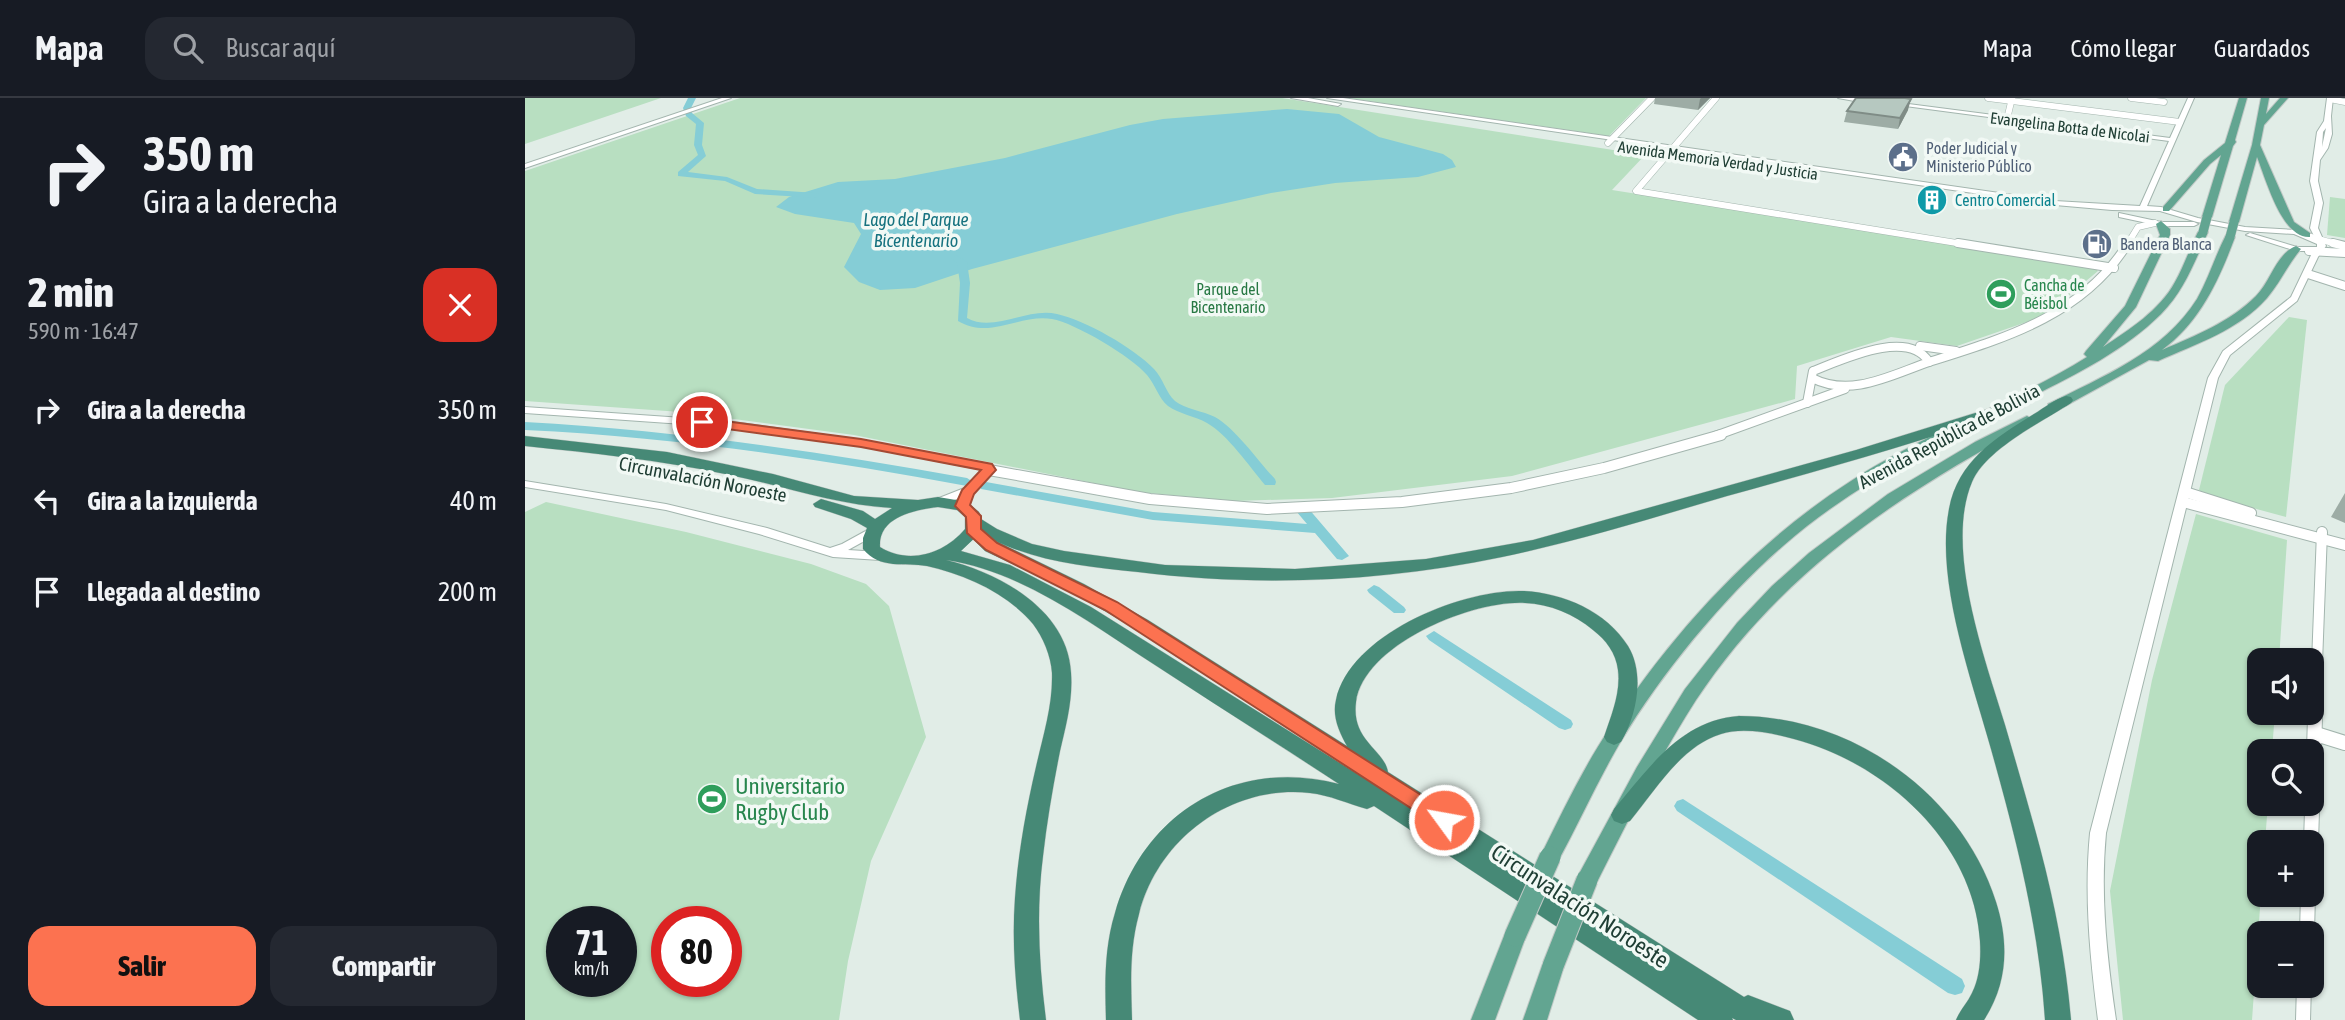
<!DOCTYPE html>
<html lang="es">
<head>
<meta charset="utf-8">
<style>
	:root { --surface:#171b24; --page:#242831; --text:#f1f3f6; --muted:#9ea1a6; --line:#363941; --accent:#fc7250 }
	body { margin:0; font-family:"Asap Condensed",sans-serif; background:var(--page); color:var(--text); height:100vh; display:flex; flex-direction:column; font-size:26px; white-space:nowrap }
	* { box-sizing:border-box; margin:0 }
	p { font-size:23px; color:var(--muted) }
	.icon { flex:none; width:38px; height:38px; fill:none; stroke:currentColor; stroke-width:2; stroke-linecap:round; stroke-linejoin:round }
	.map { position:relative; flex:1; overflow:hidden }
	.details { display:flex; flex-direction:column; background:var(--surface); width:525px }
	.details>* { flex:none }
	.banner { background:#171b24; color:var(--text); overflow:hidden }
	.controls { position:absolute; left:1722px; top:550px; display:grid; gap:14px }
	.controls a { display:grid; place-items:center; width:77px; height:77px; border-radius:14px; background:var(--surface); box-shadow:0 2px 5px #0004; font-size:35px }
	.speed { position:absolute; left:21px; top:808px; display:flex; gap:14px; font-size:35px; font-weight:700; text-align:center }
	.speed>* { display:grid; place-content:center; width:91px; height:91px; border-radius:50%; background:var(--surface); box-shadow:0 2px 5px #0004; line-height:1 }
	.speed small { font-size:18px; font-weight:400 }
	.speed .limit { border:10px solid #d22; background:#fff; color:#111 }
	.pin { position:absolute; display:grid; place-items:center; width:60px; height:60px; color:#fff; margin:-30px; border:4px solid #fff; border-radius:50%; box-shadow:0 2px 7px #0007 }
	.me { position:absolute; width:77px; margin:-38px; rotate:302deg; stroke-linejoin:round; filter:drop-shadow(0 0 5px #0008) }
	.turn { display:flex; align-items:center; gap:24px; height:147px; padding:0 28px; font-size:32px }
	.turn .icon { width:91px; height:91px; stroke-width:2.5 }
	.turn b { display:block; font-size:49px; line-height:60px }
	.round { display:grid; place-items:center; flex:none; width:74px; height:74px; border-radius:21px; background:var(--page) }
	.summary { display:flex; align-items:center; justify-content:space-between; height:119px; padding:0 28px }
	h1 { font-size:42px; font-weight:800; line-height:52px }
	.button { display:flex; gap:14px; margin-top:auto; padding:14px 28px }
	.button a { flex:1; height:80px; border-radius:21px; background:var(--accent); color:#111; font-size:28px; font-weight:800; line-height:80px; text-align:center }
	.button a+a { background:var(--page); color:var(--text) }
	ul { padding:0; list-style:none }
	li { display:flex; align-items:center; gap:21px; height:91px; padding:0 28px }
	li div { flex:1 }
	li b { display:block; font-size:26px }
	li em { font-style:normal }
	header { display:flex; align-items:center; gap:42px; box-sizing:border-box; height:98px; padding:0 35px; background:var(--surface); border-bottom:2px solid var(--line) }
	header strong { font-size:33px }
	nav { display:flex; gap:38px; margin-inline-start:auto; font-size:24px }
	.search { width:490px; height:63px; background:var(--page); display:flex; align-items:center; gap:18px; box-sizing:border-box; padding:0 24px; border-radius:21px; color:var(--muted); font-size:26px }
	main { display:flex; flex:1; min-height:0 }
	.map>svg:first-child { display:block }
	.green { fill:#b8dfc1; fill-rule:evenodd }
	.water { fill:#85cdd6 }
	.lines { fill:none; stroke-linecap:round; stroke-linejoin:round }
	.canal { fill:#85cdd6; fill-rule:evenodd }
	.minor-far3-casing { stroke:#a3b5ae; stroke-width:7 }
	.minor-far2-casing { stroke:#a3b5ae; stroke-width:10 }
	.minor-far1-casing { stroke:#a3b5ae; stroke-width:12 }
	.minor-casing { stroke:#a3b5ae; stroke-width:16 }
	.tertiary-casing { stroke:#a3b5ae; stroke-width:2 }
	.primary-casing { stroke:#c1c9c6; stroke-width:2 }
	.trunk-casing { stroke:#c1c9c6; stroke-width:1 }
	.minor-far3 { stroke:#fff; stroke-width:6 }
	.minor-far2 { stroke:#fff; stroke-width:8 }
	.minor-far1 { stroke:#fff; stroke-width:10 }
	.minor { stroke:#fff; stroke-width:14 }
	.tertiary { fill:#fff; fill-rule:evenodd }
	.primary { fill:#62a591; fill-rule:evenodd }
	.trunk { fill:#468976; fill-rule:evenodd }
	.primary-bridge-far1-casing { stroke:#c1c9c6; stroke-width:10; stroke-linecap:butt }
	.primary-bridge-casing { stroke:#c1c9c6; stroke-width:23; stroke-linecap:butt }
	.primary-bridge-far1 { stroke:#62a591; stroke-width:9 }
	.primary-bridge { stroke:#62a591; stroke-width:21 }
	.wall { fill:#9daca5 }
	.shaded-wall { fill:#7f8c86 }
	.building { fill:#b6c8c0; stroke:#7f8c86; stroke-width:2 }
	.route { fill:#fc7250; stroke:#a44a34; stroke-width:2 }
	.labels { text-anchor:middle; stroke-width:7; stroke-linejoin:round; paint-order:stroke }
	.far-street-label { font-size:16px; fill:#203f35; stroke:#f2f9f5 }
	.far-service-label { font-size:16px; fill:#4e5e75; stroke:#f2f9f5; text-anchor:start }
	.far-culture-label { font-size:16px; fill:#0d838f; stroke:#f2f9f5; text-anchor:start }
	.far-leisure-label { font-size:16px; fill:#27864d; stroke:#f2f9f5; text-anchor:start }
	.far-park-label { font-size:16px; fill:#277843; stroke:#f2f9f5 }
	.far-water-label { font-size:18px; font-style:italic; fill:#16727f; stroke:#f2f9f5 }
	.street-label { font-size:19px; fill:#203f35; stroke:#f2f9f5 }
	.near-leisure-label { font-size:23px; fill:#27864d; stroke:#f2f9f5; text-anchor:start }
	.near-street-label { font-size:23px; fill:#203f35; stroke:#f2f9f5 }
</style>
</head>
<body>
<header>
<strong>Mapa</strong>
<div class="search"><svg class="icon" aria-label="search" viewBox="0 0 24 24"><circle cx="10" cy="10" r="6"/><path d="M15 15l6 6"/></svg>Buscar aquí</div>
<nav><a>Mapa</a><a>Cómo llegar</a><a>Guardados</a></nav>
</header>
<main>
<section class="details">
<div class="banner">
<div class="turn"><svg class="icon" aria-label="right" viewBox="0 0 24 24"><path d="M7 20v-9h11M14 6l5 5-5 5"/></svg><div><b>350 m</b>Gira a la derecha</div></div>
</div>
<div class="summary"><div><h1>2 min</h1><p>590 m · 16:47</p></div><a class="round" style="background:#d93025;color:#fff"><svg class="icon" aria-label="close" viewBox="0 0 24 24"><path d="M6 6l12 12M18 6L6 18"/></svg></a></div>
<ul>
<li><svg class="icon" aria-label="right" viewBox="0 0 24 24"><path d="M7 20v-9h11M14 6l5 5-5 5"/></svg><div><b>Gira a la derecha</b></div><em>350 m</em></li>
<li><svg class="icon" aria-label="left" viewBox="0 0 24 24"><path d="M17 20v-9H6M10 6l-5 5 5 5"/></svg><div><b>Gira a la izquierda</b></div><em>40 m</em></li>
<li><svg class="icon" aria-label="arrive" viewBox="0 0 24 24"><path d="M6 21V4h12l-3 4 3 4H6"/></svg><div><b>Llegada al destino</b></div><em>200 m</em></li>
</ul>
<div class="button"><a>Salir</a><a>Compartir</a></div>
</section>
<div class="map">
<svg width="1820" height="922" viewBox="0 0 1820 922">
	<rect width="100%" height="100%" fill="#e1ede7"/>
	<g class="green">
		<polygon points="0,0 136,0 0,46"/>
		<polygon points="215,0 757,0 1120,57 1087,92 1567,168 1573,173 1519,218 1432,248 1366,239 1272,268 1270,301 987,378 807,400 710,403 613,394 329,337 156,314 0,303 0,73"/>
		<polygon points="823,0 1121,0 1084,38"/>
		<polygon points="1805,99 1820,101 1820,140 1802,137"/>
		<polygon points="1764,219 1782,222 1761,419 1680,397 1674,392 1700,287"/>
		<path d="M21,404L161,434L286,466L341,486L364,508L401,639L346,763L323,863L314,922H0V414ZM37,824H96V884H37ZM142,824H201V884H142Z"/>
		<polygon points="1671,416 1762,442 1754,562 1734,562 1734,614 1750,614 1747,653 1734,653 1734,705 1743,705 1740,744 1734,744 1736,796 1727,922 1598,922 1585,793 1627,582"/>
	</g>
	<polygon class="water" points="762,11 814,16 854,39 918,56 927,62 931,69 893,79 810,85 746,95 652,116 447,171 390,190 355,192 334,184 319,169 336,136 329,125 270,116 251,109 264,99 313,84 370,81 480,60 605,27 638,21"/>
	<g class="lines">
		<g class="canal">
			<polygon points="163,0 171,0 166,10 167,15 179,25 177,47 181,58 163,74 202,79 232,91 291,95 294,96 294,100 230,96 200,83 153,78 153,74 173,57 169,47 171,26 161,18 158,10"/>
			<path d="M431,157L442,164L445,185L442,220C469,235 502,209 532,216C560,222 609,250 629,271C638,280 641,295 650,303C660,311 678,313 690,319C711,331 733,363 750,381L751,384L750,387H740C724,368 703,337 682,325C670,318 654,316 643,308C634,301 630,286 622,277C607,259 550,225 527,221C494,216 465,242 433,223L435,185L432,165L426,160Z"/>
			<path d="M0,324C148,332 296,354 442,380L448,384L442,388C296,361 148,339 0,332Z"/>
			<polygon points="461,384 628,414 782,426 771,413 778,409 783,410 824,458 817,462 812,461 790,435 628,422 456,391 455,388 456,385"/>
			<polygon points="849,487 854,489 879,509 881,512 879,515 869,515 844,495 842,492"/>
			<polygon points="909,533 1046,622 1048,626 1046,630 1040,632 1034,630 904,542 901,538"/>
			<polygon points="1158,701 1437,881 1440,888 1437,895 1430,897 1423,895 1152,713 1149,708 1152,703"/>
		</g>
		<g class="minor-far3-casing">
			<g id="minor-far3">
				<polyline points="1191,0 1111,93 1444,147"/>
				<polyline points="1463,0 1655,24"/>
				<polyline points="1606,0 1639,4"/>
				<polyline points="1805,1 1820,4"/>
				<polyline points="1482,21 1487,0"/>
				<polyline points="1083,45 1127,0"/>
				<polyline points="1786,139 1815,147"/>
				<polyline points="1602,147 1613,129 1630,125"/>
			</g>
		</g>
		<g class="minor-far2-casing">
			<g id="minor-far2">
				<polyline points="1433,145 1589,170"/>
				<polyline points="1808,145 1820,148"/>
				<polyline points="1784,153 1820,155"/>
				<polyline points="1783,176 1820,188"/>
				<polyline points="1395,248 1431,253"/>
				<path d="M1404,264C1480,240 1559,217 1603,145"/>
				<path d="M1282,305L1288,273C1317,262 1383,230 1404,264C1366,277 1326,300 1287,280"/>
				<polyline points="1190,338 1320,291"/>
			</g>
		</g>
		<g class="minor-far1-casing">
			<g id="minor-far1">
				<polyline points="464,372 625,401 742,411 877,404 986,390 1079,370 1196,337"/>
				<polyline points="1660,394 1726,415"/>
				<polyline points="1658,404 1820,447"/>
				<polyline points="1791,591 1797,434"/>
			</g>
		</g>
		<g class="minor-casing">
			<g id="minor">
				<polyline points="1791,636 1820,645"/>
				<polyline points="1786,744 1791,589"/>
				<polyline points="1782,835 1783,796"/>
				<polyline points="1778,922 1779,887"/>
			</g>
		</g>
		<g class="tertiary-casing">
			<g id="tertiary">
				<polygon points="197,0 206,0 0,70 0,66"/>
				<polygon points="766,0 783,0 816,6 813,8"/>
				<path d="M802,0H818L1530,103L1615,108L1644,43L1365,6L1368,4L1645,40L1663,0H1669L1622,108L1636,109L1673,120L1720,129L1770,132L1789,138L1785,130L1790,105L1785,83L1792,34L1799,23L1802,0H1808L1806,18L1807,36L1803,50L1795,62L1793,83L1798,105L1793,130L1801,148L1793,159L1772,203L1705,257L1693,280L1581,735C1575,798 1582,859 1591,922H1573C1565,859 1559,798 1565,735L1683,280L1698,253L1766,199L1788,153H1771L1721,137L1725,135L1772,149H1792V146L1769,136L1720,133L1672,124L1635,113L1587,112L1530,107ZM1801,30L1797,49L1798,34Z"/>
				<polygon points="1313,0 1330,0 1349,4 1346,6"/>
				<polygon points="1594,115 1636,124 1669,124 1673,126 1669,128 1636,128 1594,119"/>
				<polygon points="0,309 201,323 336,342 462,366 466,367 470,372 447,396 441,410 437,411 431,408 435,400 413,407 407,404 409,402 442,389 458,372 336,348 201,329 0,315"/>
				<polygon points="0,383 141,406 242,430 305,450 317,446 348,429 352,430 354,433 352,436 323,452 355,454 361,458 355,462 308,459 234,436 141,412 0,389"/>
			</g>
		</g>
		<g class="primary-casing">
			<g id="primary">
				<polygon points="1714,0 1722,0 1710,42 1711,44 1708,48 1687,119 1682,122 1677,119 1696,57 1685,66 1644,113 1638,113 1638,109 1679,62 1700,45"/>
				<path d="M1736,0H1744L1741,16L1755,0H1763L1739,27L1735,47L1769,124L1785,135V139C1757,141 1741,81 1732,59L1714,124L1709,127L1704,124L1727,47Z"/>
				<path d="M1636,123L1645,131V137L1611,209L1578,249C1604,232 1635,212 1650,184C1659,168 1665,150 1673,134L1682,132L1683,134C1670,163 1659,193 1636,216C1595,257 1539,282 1488,308C1408,348 1326,388 1258,448C1199,499 1136,576 1096,643C1073,682 1054,725 1032,765L1025,767L1018,765L1015,759C1036,717 1057,672 1083,633C1147,535 1228,446 1326,383C1401,334 1487,306 1562,259L1559,256L1561,253L1600,208L1635,137L1631,126Z"/>
				<path d="M1701,137L1710,139C1694,182 1675,224 1637,252C1670,238 1705,224 1731,198C1746,183 1751,156 1771,148L1776,151C1763,166 1755,185 1742,200C1714,232 1671,246 1633,263L1624,262L1533,312H1523V306C1577,279 1639,254 1672,201C1684,180 1690,158 1701,137Z"/>
				<path d="M1502,318L1509,322L1507,325C1374,396 1256,474 1171,602C1133,661 1102,725 1070,788L1062,791L1054,788L1051,782L1054,776L1112,669L1160,591L1212,525L1247,488L1284,455L1363,396L1450,344Z"/>
				<polygon points="990,828 998,831 1001,838 970,922 946,922 979,838 982,831"/>
				<polygon points="1028,858 1036,861 1039,868 1022,922 998,922 1017,868 1020,861"/>
			</g>
		</g>
		<g class="trunk-casing">
			<g id="trunk">
				<path d="M1541,298L1546,299L1548,302L1546,305C1517,324 1461,351 1447,384C1419,450 1460,561 1480,627C1492,668 1504,709 1515,750C1530,807 1541,863 1546,922H1520C1514,829 1491,740 1466,651C1447,582 1410,483 1424,411C1433,363 1470,340 1509,316C1519,310 1530,301 1541,298Z"/>
				<path d="M1476,307L1483,311L1481,314C1389,346 1296,372 1202,398C1127,420 1053,443 977,459C857,484 734,489 613,474C565,469 513,464 469,442L559,486L623,522L822,648C814,634 807,618 811,602C825,536 937,491 998,493C1038,495 1081,513 1103,548C1120,576 1112,617 1096,644L1089,647L1082,644L1079,639C1086,618 1096,595 1093,572C1091,555 1081,542 1068,532C1049,516 1025,506 1000,505C948,502 839,546 831,604C826,643 859,651 863,674L1219,899L1223,897L1265,913L1269,922H1211L1207,920L1208,922H1173L849,708L842,711C824,706 804,697 785,695C707,686 633,740 614,816C604,852 606,886 607,922H581C580,886 579,851 590,815C619,714 712,659 814,686C753,646 691,607 630,567C566,526 497,473 421,462C475,475 543,512 546,575C548,602 541,627 535,653C528,688 522,723 518,758C511,813 514,867 521,922H495C490,881 487,841 490,800C493,756 501,712 511,669C518,638 528,607 527,575C526,558 518,539 508,526C482,495 441,477 402,468C380,464 355,472 338,451V440L342,430L326,421L290,409L288,406L296,401L338,413L350,421L367,410C310,407 256,387 200,376C134,362 67,355 0,348V338L142,354L248,376L329,398L393,402L413,399L437,403L443,405L454,414L456,421L472,431L507,446L539,453L640,467L770,471L901,461L1008,442L1331,352ZM413,409L432,412L440,419V431C419,456 384,467 355,449C353,419 389,412 413,409ZM455,435L458,437L449,442L460,453L547,494L609,530L850,687L566,509L485,467L436,453Z"/>
				<path d="M1214,618C1327,618 1437,696 1471,804C1484,845 1483,885 1459,922H1431C1435,912 1443,904 1447,895C1455,879 1456,860 1455,843C1449,744 1360,665 1269,641C1247,635 1218,629 1196,636C1156,648 1130,693 1105,723L1097,726L1089,723L1086,717L1089,711C1124,670 1156,622 1214,618Z"/>
			</g>
		</g>
		<use href="#minor-far3" class="minor-far3"/>
		<use href="#minor-far2" class="minor-far2"/>
		<use href="#minor-far1" class="minor-far1"/>
		<use href="#minor" class="minor"/>
		<use href="#tertiary" class="tertiary"/>
		<use href="#primary" class="primary"/>
		<use href="#trunk" class="trunk"/>
		<g class="primary-bridge-far1-casing">
			<g id="primary-bridge-far1">
				<polyline points="1678,134 1682,119"/>
				<polyline points="1705,139 1709,124"/>
			</g>
		</g>
		<g class="primary-bridge-casing">
			<g id="primary-bridge">
				<polyline points="990,838 1025,759"/>
				<polyline points="1028,868 1062,782"/>
			</g>
		</g>
		<use href="#primary-bridge-far1" class="primary-bridge-far1"/>
		<use href="#primary-bridge" class="primary-bridge"/>
	</g>
	<g class="wall">
		<polygon points="1130,0 1185,0 1173,12 1129,6"/>
		<polygon points="1383,12 1373,31 1319,24 1322,13"/>
		<polygon points="1820,395 1820,425 1806,419"/>
	</g>
	<g class="shaded-wall">
		<polygon points="1176,0 1185,0 1173,12 1175,1"/>
		<polygon points="1386,1 1383,12 1373,31 1375,20"/>
	</g>
	<polygon class="building" points="1331,0 1380,0 1386,1 1375,20 1322,13"/>
	<polygon class="route" points="177,320 336,341 467,366 471,372 449,396 445,407 456,418 456,431 472,445 592,504 926,716 929,722 926,727 919,730 912,727 580,512 461,452 442,435 441,419 430,408 437,392 456,372 336,349 172,327 172,321"/>
	<defs>
		<g id="civic-disc" transform="scale(1.575)"><circle r="9.5" fill="#5c6f8a" stroke="#f2f9f5"/><path d="M-.6-6.5H3V-4.5H.6V-3L4-1V1h2V6H-6V1h2V-1L-.6-3ZM-1.2 2.5V6h2.4V2.5Z" fill="#fff"/></g>
		<g id="building-disc" transform="scale(1.575)"><circle r="9.5" fill="#0f9aa8" stroke="#f2f9f5"/><path d="M-4-6H4V6H1V3H-1V6H-4ZM-2.5-4.3h1.7v1.8h-1.7ZM.8-4.3h1.7v1.8H.8ZM-2.5-1h1.7V.8h-1.7ZM.8-1h1.7V.8H.8Z" fill="#fff"/></g>
		<g id="fuel-disc" transform="scale(1.575)"><circle r="9.5" fill="#5c6f8a" stroke="#f2f9f5"/><path d="M-5.5-6h7V0h2V4h1.3V-2.5L3-4.5l.8-.8L6-3V5H2.5V1h-1V6h-7ZM-4.2-4.7v3.2H.2V-4.7Z" fill="#fff"/></g>
		<g id="stadium-disc" transform="scale(1.575)"><circle r="9.5" fill="#2e9e5b" stroke="#f2f9f5"/><path d="M0-5a6.5 5 0 1 0 0 10a6.5 5 0 1 0 0-10ZM-3.5-1.8h7v3.6h-7Z" fill="#fff"/></g>
	</defs>
	<g fill-rule="evenodd">
		<use href="#civic-disc" x="1378" y="59"/>
		<use href="#building-disc" x="1407" y="102"/>
		<use href="#fuel-disc" x="1572" y="146"/>
		<use href="#stadium-disc" x="1476" y="196"/>
		<use href="#stadium-disc" x="187" y="701"/>
	</g>
	<g class="labels">
		<g class="far-street-label">
			<text transform="translate(1545 29) rotate(7)" y="6">Evangelina Botta de Nicolai</text>
			<text transform="translate(1193 62) rotate(8)" y="6">Avenida Memoria Verdad y Justicia</text>
		</g>
		<g class="far-service-label">
			<text x="1401" y="56">Poder Judicial y<tspan x="1401" dy="18">Ministerio Público</tspan></text>
			<text x="1595" y="152">Bandera Blanca</text>
		</g>
		<g class="far-culture-label">
			<text x="1430" y="108">Centro Comercial</text>
		</g>
		<g class="far-leisure-label">
			<text x="1499" y="193">Cancha de<tspan x="1499" dy="18">Béisbol</tspan></text>
		</g>
		<g class="far-park-label">
			<text x="703" y="197">Parque del<tspan x="703" dy="18">Bicentenario</tspan></text>
		</g>
		<g class="far-water-label">
			<text x="391" y="128">Lago del Parque<tspan x="391" dy="21">Bicentenario</tspan></text>
		</g>
		<g class="street-label">
			<text transform="translate(1424 338) rotate(-28)" y="7">Avenida República de Bolivia</text>
			<text transform="translate(178 381) rotate(11)" y="7">Circunvalación Noroeste</text>
		</g>
		<g class="near-leisure-label">
			<text x="210" y="696">Universitario<tspan x="210" dy="26">Rugby Club</tspan></text>
		</g>
		<g class="near-street-label">
			<text transform="translate(1055 808) rotate(33)" y="8">Circunvalación Noroeste</text>
		</g>
	</g>
</svg>
<div class="controls">
<a><svg class="icon" aria-label="sound" viewBox="0 0 24 24"><path d="M4 9h4l5-4v14l-5-4H4zM17 9q2 3 0 6"/></svg></a>
<a><svg class="icon" aria-label="search" viewBox="0 0 24 24"><circle cx="10" cy="10" r="6"/><path d="M15 15l6 6"/></svg></a>
<a>+</a>
<a>−</a>
</div>
<div class="speed"><div>71<small>km/h</small></div><div class="limit">80</div></div>
<div class="pin" style="left:177px;top:324px;background:#d93025"><svg class="icon" aria-label="arrive" viewBox="0 0 24 24"><path d="M6 21V4h12l-3 4 3 4H6"/></svg></div>
<svg class="me" style="left:919px;top:722px" viewBox="-20 -20 40 40"><circle r="17" fill="#fc7250" stroke="#fff" stroke-width="3"/><path d="M0-11L8 9 0 5-8 9z" fill="#fff"/></svg>
</div>
</main>
</body>
</html>
